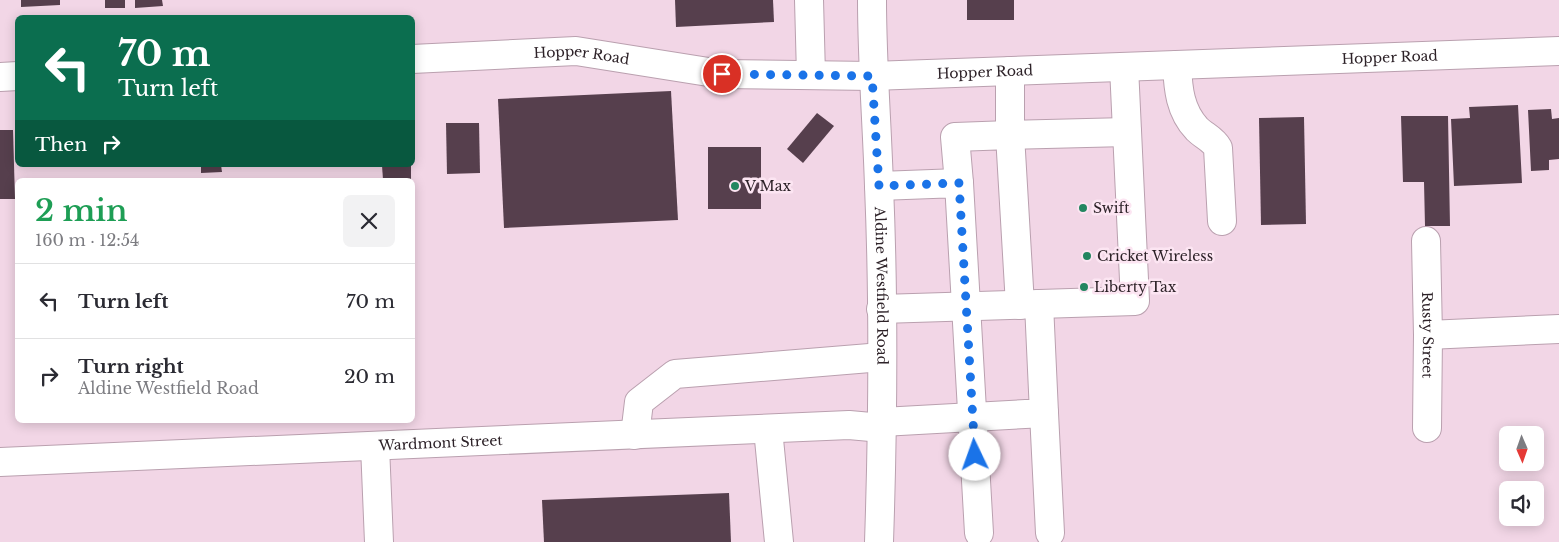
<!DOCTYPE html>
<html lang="en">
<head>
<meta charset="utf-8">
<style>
	:root { --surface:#fff; --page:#f2f2f3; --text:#2b2b33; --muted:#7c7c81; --line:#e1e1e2 }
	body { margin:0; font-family:"Libre Baskerville",serif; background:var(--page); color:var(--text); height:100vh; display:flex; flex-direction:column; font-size:19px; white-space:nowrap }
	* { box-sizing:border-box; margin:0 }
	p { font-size:16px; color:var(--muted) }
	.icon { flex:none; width:28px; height:28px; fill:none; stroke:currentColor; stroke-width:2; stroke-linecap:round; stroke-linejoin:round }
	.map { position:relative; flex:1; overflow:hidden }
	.side { position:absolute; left:15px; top:178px; width:400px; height:245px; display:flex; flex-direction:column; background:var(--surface); border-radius:8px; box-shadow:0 2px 12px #0003 }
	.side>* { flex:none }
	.guide { position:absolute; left:15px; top:15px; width:400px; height:152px; border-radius:8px; box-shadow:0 2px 12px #0003; background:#0b6e4f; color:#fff; overflow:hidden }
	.needle { width:32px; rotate:178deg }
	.buttons { position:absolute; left:1499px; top:426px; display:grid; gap:10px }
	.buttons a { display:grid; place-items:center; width:45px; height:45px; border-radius:8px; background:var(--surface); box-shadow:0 2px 12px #0003; font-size:25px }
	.pin { position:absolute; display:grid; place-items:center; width:42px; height:42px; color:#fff; margin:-21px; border:2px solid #fff; border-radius:50%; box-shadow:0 1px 5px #0007 }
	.me { position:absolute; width:55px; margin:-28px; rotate:357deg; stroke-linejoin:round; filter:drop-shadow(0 0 4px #0008) }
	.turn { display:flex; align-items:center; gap:18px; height:105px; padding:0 20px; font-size:22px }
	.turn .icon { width:65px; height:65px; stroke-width:2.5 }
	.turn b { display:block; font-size:35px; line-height:42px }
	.then { display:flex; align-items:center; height:48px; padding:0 20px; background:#0003; gap:10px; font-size:19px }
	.round { display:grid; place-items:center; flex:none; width:52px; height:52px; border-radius:8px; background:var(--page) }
	.summary { display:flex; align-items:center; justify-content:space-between; height:85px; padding:0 20px }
	h1 { font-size:30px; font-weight:600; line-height:38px; color:#1e9e55 }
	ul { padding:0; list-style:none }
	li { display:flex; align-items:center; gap:15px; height:75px; padding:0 20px; border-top:1px solid var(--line) }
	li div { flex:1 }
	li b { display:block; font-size:19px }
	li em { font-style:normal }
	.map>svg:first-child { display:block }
	.building { fill:#563f4d }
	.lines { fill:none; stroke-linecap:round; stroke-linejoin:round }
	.minor-casing { stroke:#baa0af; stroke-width:30 }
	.major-casing { stroke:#baa0af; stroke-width:30 }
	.minor { stroke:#fff; stroke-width:28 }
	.major { stroke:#fff; stroke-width:28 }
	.route { stroke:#1a73e8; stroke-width:9; stroke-dasharray:0 16.2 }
	.poi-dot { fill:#238660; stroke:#fce5f2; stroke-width:2 }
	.labels { text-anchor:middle; stroke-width:5; stroke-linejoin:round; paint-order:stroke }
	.street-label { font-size:14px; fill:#2d2228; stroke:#fce5f2 }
	.poi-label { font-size:14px; fill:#2d2228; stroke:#fce5f2; text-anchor:start }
</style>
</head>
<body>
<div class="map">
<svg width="1559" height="542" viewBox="0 0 1559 542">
	<rect width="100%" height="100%" fill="#f2d6e6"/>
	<g class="building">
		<polygon points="21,0 60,0 60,5 21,7"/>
		<rect x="105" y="0" width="20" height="8"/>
		<polygon points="135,0 162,0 163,6 135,8"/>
		<polygon points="675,0 773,0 774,22 676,27"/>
		<rect x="967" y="0" width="47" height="20"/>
		<polygon points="671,91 678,220 504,228 498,99"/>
		<polygon points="1518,105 1522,183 1454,186 1451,119 1470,118 1469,107"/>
		<polygon points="1551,109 1552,119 1559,118 1559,159 1549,160 1549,170 1531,171 1528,110"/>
		<polygon points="817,113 834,126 803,163 787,149"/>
		<polygon points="1401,116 1448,116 1450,226 1425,226 1424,182 1403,182"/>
		<polygon points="1304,117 1306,224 1261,225 1259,118"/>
		<polygon points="446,123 479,123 480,173 447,174"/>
		<polygon points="0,130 13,130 15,199 0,199"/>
		<rect x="708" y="147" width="53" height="62"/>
		<polygon points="201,165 221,165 222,172 201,173"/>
		<polygon points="382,165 411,165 411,180 383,180"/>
		<polygon points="729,493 731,542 544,542 542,500"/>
	</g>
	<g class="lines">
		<g class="minor-casing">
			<g id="minor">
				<polyline points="809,0 811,75"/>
				<path d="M1177,65C1178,89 1180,111 1197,129C1204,136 1213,139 1218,148L1222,221"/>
				<polyline points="1010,71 1010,135 1127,132"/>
				<polyline points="959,183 955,137 1010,135 1020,305"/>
				<polyline points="879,186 959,183 979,533"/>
				<path id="s1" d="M1426,241L1428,335L1427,428"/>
				<polyline points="1039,304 1135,301 1124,67"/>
				<polyline points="881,309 1039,304 1044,413 882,422"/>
				<polyline points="1428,335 1559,329"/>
				<polyline points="1044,413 1050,533"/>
				<polyline points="768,429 779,542"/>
				<polyline points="635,435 639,402 675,374 882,357"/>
				<polyline points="375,446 379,542"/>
				<path id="s2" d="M0,462L849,425L882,428"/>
			</g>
		</g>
		<g class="major-casing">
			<g id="major">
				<path id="s3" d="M872,0C872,62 877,124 879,186C884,304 883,423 879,542"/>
				<path id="s4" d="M412,59L576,51L721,74L872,76L1559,51"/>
				<polyline points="0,77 18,76"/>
			</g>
		</g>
		<use href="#minor" class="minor"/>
		<use href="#major" class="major"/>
	</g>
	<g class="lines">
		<polyline class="route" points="722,74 872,76 879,186 959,183 975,455"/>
	</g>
	<g class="poi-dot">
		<circle cx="735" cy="186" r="5"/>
		<circle cx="1083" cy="208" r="5"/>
		<circle cx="1087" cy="256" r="5"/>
		<circle cx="1084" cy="287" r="5"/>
	</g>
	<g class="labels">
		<g class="street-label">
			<text dy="5" stroke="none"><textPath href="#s4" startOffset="170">Hopper Road</textPath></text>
			<text dy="5" stroke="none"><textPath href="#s4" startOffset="980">Hopper Road</textPath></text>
			<text dy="5" stroke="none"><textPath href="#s4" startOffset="575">Hopper Road</textPath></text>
			<text dy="5" stroke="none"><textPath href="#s3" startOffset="286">Aldine Westfield Road</textPath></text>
			<text dy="5" stroke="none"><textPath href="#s1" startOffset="94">Rusty Street</textPath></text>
			<text dy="5" stroke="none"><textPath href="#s2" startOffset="441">Wardmont Street</textPath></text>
		</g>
		<g class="poi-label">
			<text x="745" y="191">V Max</text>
			<text x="1093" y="213">Swift</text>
			<text x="1097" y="261">Cricket Wireless</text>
			<text x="1094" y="292">Liberty Tax</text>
		</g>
	</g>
</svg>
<div class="buttons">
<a><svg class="needle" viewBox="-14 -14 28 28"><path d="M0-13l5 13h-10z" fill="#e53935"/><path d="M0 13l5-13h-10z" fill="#7c7c81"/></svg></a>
<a><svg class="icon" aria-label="sound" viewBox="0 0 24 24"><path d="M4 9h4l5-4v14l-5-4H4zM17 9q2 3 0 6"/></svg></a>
</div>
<div class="pin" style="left:722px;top:74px;background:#d93025"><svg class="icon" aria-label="arrive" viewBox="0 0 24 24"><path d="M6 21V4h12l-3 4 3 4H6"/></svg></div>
<svg class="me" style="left:975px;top:455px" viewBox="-20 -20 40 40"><circle r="19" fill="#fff"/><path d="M0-13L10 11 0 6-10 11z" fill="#1a73e8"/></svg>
<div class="guide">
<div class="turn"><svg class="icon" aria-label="left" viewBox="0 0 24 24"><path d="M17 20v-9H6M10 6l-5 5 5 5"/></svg><div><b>70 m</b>Turn left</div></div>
<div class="then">Then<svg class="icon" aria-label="right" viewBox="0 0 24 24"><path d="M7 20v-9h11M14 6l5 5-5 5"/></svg></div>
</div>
<section class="side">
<div class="summary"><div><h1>2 min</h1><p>160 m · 12:54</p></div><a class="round"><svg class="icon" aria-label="close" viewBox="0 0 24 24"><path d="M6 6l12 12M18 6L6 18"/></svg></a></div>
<ul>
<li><svg class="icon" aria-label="left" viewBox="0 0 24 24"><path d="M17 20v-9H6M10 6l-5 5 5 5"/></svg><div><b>Turn left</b></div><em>70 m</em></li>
<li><svg class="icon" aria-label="right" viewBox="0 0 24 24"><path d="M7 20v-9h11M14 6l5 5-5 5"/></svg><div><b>Turn right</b><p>Aldine Westfield Road</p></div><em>20 m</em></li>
</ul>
</section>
</div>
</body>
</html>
